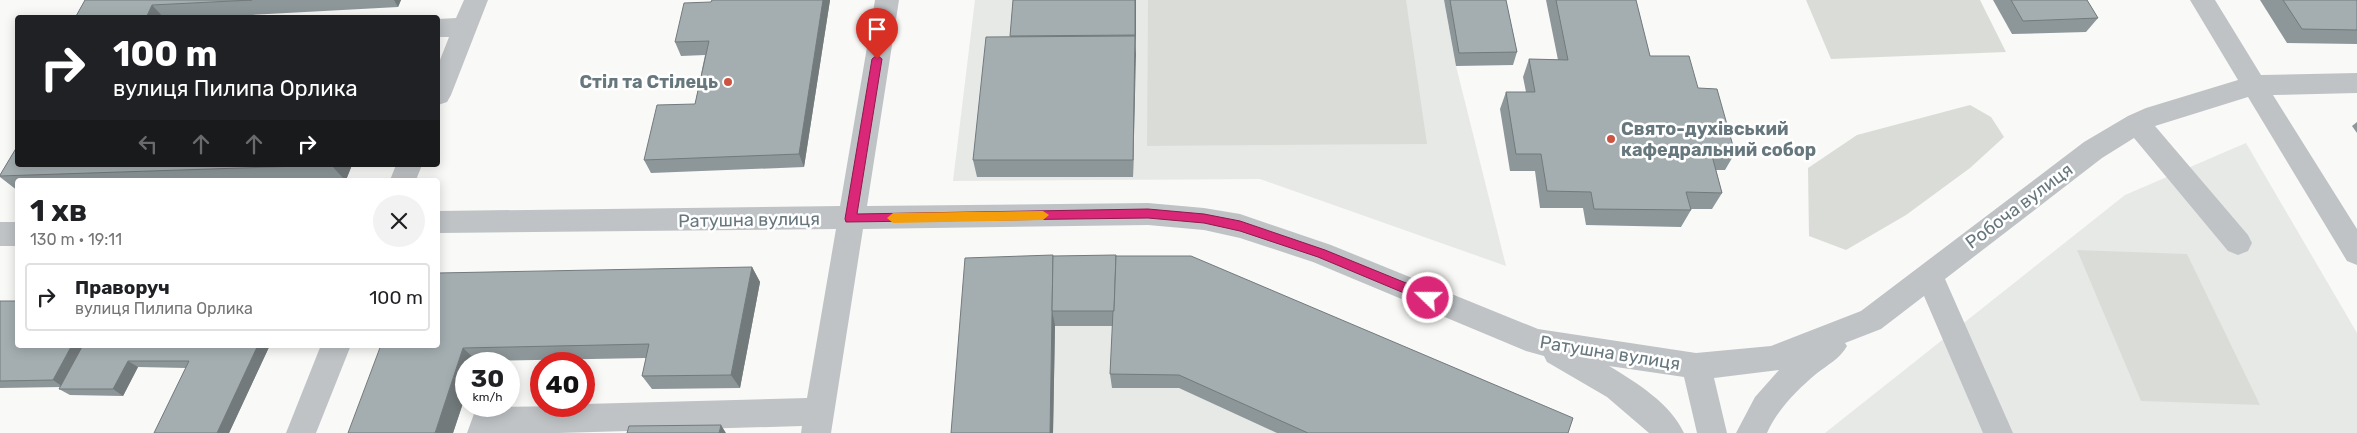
<!DOCTYPE html>
<html lang="uk">
<head>
<meta charset="utf-8">
<style>
	:root { --surface:#fff; --page:#f2f2f2; --text:#202124; --muted:#757577; --line:#e0e0e0 }
	body { margin:0; font-family:Rubik,sans-serif; background:var(--page); color:var(--text); height:100vh; display:flex; flex-direction:column; font-size:19px; white-space:nowrap }
	* { box-sizing:border-box; margin:0 }
	p { font-size:16px; color:var(--muted) }
	.icon { flex:none; width:28px; height:28px; fill:none; stroke:currentColor; stroke-width:2; stroke-linecap:round; stroke-linejoin:round }
	.map { position:relative; flex:1; overflow:hidden }
	.details { position:absolute; left:15px; top:178px; width:425px; height:170px; display:flex; flex-direction:column; background:var(--surface); border-radius:5px; box-shadow:0 2px 12px #0003 }
	.details>* { flex:none }
	.top-card { position:absolute; left:15px; top:15px; width:425px; height:152px; border-radius:5px; box-shadow:0 2px 12px #0003; background:#202124; color:#fff; overflow:hidden }
	.speed { position:absolute; left:455px; top:352px; display:flex; gap:10px; font-size:25px; font-weight:700; text-align:center }
	.speed>* { display:grid; place-content:center; width:65px; height:65px; border-radius:50%; background:var(--surface); box-shadow:0 2px 12px #0003; line-height:1 }
	.speed small { font-size:12px; font-weight:400 }
	.speed .limit { border:8px solid #d22; background:#fff; color:#111 }
	.pin { position:absolute; display:grid; place-items:center; width:42px; height:42px; color:#fff; margin:-51px -21px; border-radius:50% 50% 50% 0; rotate:-45deg; box-shadow:0 0 5px #0007 }
	.pin .icon { rotate:45deg }
	.me { position:absolute; width:55px; margin:-28px; rotate:292deg; stroke-linejoin:round; filter:drop-shadow(0 0 4px #0008) }
	.turn { display:flex; align-items:center; gap:18px; height:105px; padding:0 15px; font-size:22px }
	.turn .icon { width:65px; height:65px; stroke-width:2.5 }
	.turn b { display:block; font-size:35px; line-height:42px }
	.lanes { display:flex; align-items:center; height:48px; padding:0 15px; background:#0003; justify-content:center; gap:25px; direction:ltr }
	.lanes .off { opacity:.35 }
	.round { display:grid; place-items:center; flex:none; width:52px; height:52px; border-radius:26px; background:var(--page) }
	.overview { display:flex; align-items:center; justify-content:space-between; height:85px; padding:0 15px }
	h1 { font-size:30px; font-weight:700; line-height:38px }
	ul { padding:0; list-style:none }
	li { display:flex; align-items:center; gap:15px; height:68px; margin:0 10px 8px; padding:0 5px; border:2px solid var(--line); border-radius:5px }
	li div { flex:1 }
	li b { display:block; font-size:19px }
	li em { font-style:normal }
	.map>svg:first-child { display:block }
	.built { fill:#e7e9e7 }
	.green { fill:#daddd7 }
	.lines { fill:none; stroke-linecap:round; stroke-linejoin:round }
	.minor { fill:#bfc3c6; fill-rule:evenodd }
	.wall { fill:#8d9698 }
	.shaded-wall { fill:#737a7c }
	.building { fill:#a4aeb1; stroke:#737a7c }
	.route { fill:#db2777; stroke:#8e194d }
	.slow { fill:#f59e0b }
	.poi-dot { fill:#ce5342; stroke:#fff; stroke-width:2 }
	.labels { text-anchor:middle; stroke-width:5; stroke-linejoin:round; paint-order:stroke }
	.poi-label { font-size:18px; font-weight:bold; fill:#67777e; stroke:#fff; text-anchor:end }
	.street-label { font-size:18px; fill:#67777e; stroke:#fff }
</style>
</head>
<body>
<div class="map">
<svg width="2357" height="433" viewBox="0 0 2357 433">
	<rect width="100%" height="100%" fill="#f9f9f7"/>
	<g class="built">
		<polygon points="975,0 1444,0 1456,66 1506,266 1260,179 953,181"/>
		<polygon points="2246,143 2357,333 2357,433 1825,433 2125,195"/>
		<polygon points="969,275 1565,433 957,433"/>
	</g>
	<g class="green">
		<polygon points="1148,0 1406,0 1427,144 1147,146"/>
		<polygon points="1806,0 1980,0 2006,52 1831,59"/>
		<polygon points="1970,105 1991,117 2004,137 1970,168 1906,215 1846,250 1809,236 1808,168 1857,135"/>
		<polygon points="2077,250 2187,254 2260,405 2141,401"/>
	</g>
	<g class="lines">
		<g class="minor">
			<polygon points="464,0 488,0 451,95 447,102 438,105 438,65 449,37 438,37 438,19 456,18"/>
			<path d="M875,0H899L867,206L1148,203L1204,208L1240,214L1331,245L1538,329L1696,353L1771,346L1861,311L2084,142L2128,116L2146,108L2238,80L2190,0H2215L2261,75L2357,73V93L2273,95L2357,229V265L2347,261L2248,97L2155,126L2248,235L2252,243L2248,251L2238,255L2228,251L2134,138L2102,158L1945,279L2013,433H1983L1924,296L1881,329L1845,343L1847,346C1840,359 1827,365 1816,374C1797,390 1777,410 1767,433H1736L1755,397L1779,370L1714,378L1727,433H1697L1684,377L1609,366C1636,382 1671,404 1684,433H1649L1607,397L1547,362L1544,356L1526,351L1313,262L1240,238L1204,230L1148,225L863,229L831,433H801L802,426L559,433H467L475,411L486,407L584,406V404L807,398L836,229L438,233V211L840,206Z"/>
			<polygon points="396,165 422,165 416,180 390,180"/>
			<rect x="0" y="222" width="18" height="24"/>
			<polygon points="321,345 351,345 316,433 286,433"/>
		</g>
	</g>
	<g class="wall">
		<polygon points="85,0 401,0 398,7 194,18 75,18"/>
		<polygon points="712,0 830,0 804,167 651,173 644,160 695,104 705,55 681,56 675,42 711,2"/>
		<polygon points="1013,0 1136,0 1133,177 977,177 973,160 1010,37"/>
		<polygon points="1444,0 1506,0 1517,52 1513,65 1456,66"/>
		<polygon points="1546,0 1636,0 1650,56 1698,88 1735,153 1725,170 1716,170 1722,193 1712,209 1691,209 1691,210 1681,227 1586,225 1583,208 1540,208 1535,171 1510,171 1500,109 1506,92 1526,92 1523,77 1529,59 1558,60"/>
		<polygon points="1993,0 2087,0 2098,18 2086,32 2012,34"/>
		<polygon points="2260,0 2357,0 2357,44 2287,43"/>
		<polygon points="2357,122 2357,133 2352,126"/>
		<polygon points="18,145 352,165 346,180 18,180 18,191 0,177 0,175"/>
		<polygon points="1053,256 1116,256 1568,433 1277,433 1179,388 1112,388 1110,374 1113,326 1055,326 1055,325 1053,433 951,433"/>
		<polygon points="752,267 760,282 740,388 652,389 642,376 646,358 477,361 476,364 466,364 466,394 453,433 381,345"/>
		<polygon points="0,301 18,345 270,345 229,433 154,433 186,368 138,367 123,396 70,395 59,389 61,387 0,388"/>
	</g>
	<g class="shaded-wall">
		<polygon points="394,0 401,0 398,7"/>
		<polygon points="823,0 830,0 804,167 799,154"/>
		<polygon points="1135,0 1136,0 1136,51 1135,35"/>
		<polygon points="152,5 164,18 146,18"/>
		<polygon points="1135,36 1136,54 1133,177 1133,160"/>
		<polygon points="331,165 352,165 346,180 345,180"/>
		<polygon points="752,267 760,282 740,388 731,375"/>
		<polygon points="1052,311 1055,325 1053,433 1050,433"/>
		<polygon points="72,345 85,345 63,387 53,380"/>
		<polygon points="258,345 270,345 229,433 217,433"/>
		<polygon points="463,348 477,361 476,364 466,364 466,394 453,433 435,433"/>
		<polygon points="128,361 138,367 123,396 113,389"/>
		<polygon points="721,425 726,433 719,433"/>
	</g>
	<g class="building">
		<polygon points="85,0 252,0 152,5 146,18 75,18"/>
		<polygon points="712,0 823,0 799,154 644,160 657,105 695,104 709,41 675,42 684,3 711,2"/>
		<polygon points="1013,0 1135,0 1135,35 1010,36"/>
		<polygon points="1450,0 1506,0 1517,52 1459,53"/>
		<polygon points="1556,0 1636,0 1650,56 1689,56 1698,88 1717,89 1735,153 1711,152 1722,193 1686,192 1691,210 1594,209 1591,192 1547,191 1541,154 1516,154 1506,92 1535,92 1529,59 1568,60"/>
		<polygon points="2011,0 2087,0 2098,18 2023,21"/>
		<polygon points="2283,0 2357,0 2357,30 2302,29"/>
		<polygon points="1135,36 1133,160 973,160 986,37"/>
		<polygon points="18,145 18,165 331,165 0,176 0,175"/>
		<polygon points="1053,255 1050,433 951,433 965,258"/>
		<polygon points="1116,255 1114,311 1052,311 1053,256"/>
		<polygon points="1116,256 1191,256 1573,418 1568,433 1308,433 1179,375 1110,374 1113,311 1114,311"/>
		<polygon points="752,267 731,375 642,376 649,344 463,348 435,433 348,433 381,345 438,345 438,273"/>
		<polygon points="0,301 18,301 18,345 72,345 53,380 0,381"/>
		<polygon points="83,345 258,345 217,433 154,433 189,361 128,361 113,389 59,389"/>
		<polygon points="721,425 719,433 627,433 629,426"/>
	</g>
	<polygon class="route" points="877,55 882,59 857,214 1148,209 1204,214 1240,221 1325,250 1433,294 1434,298 1428,303 1318,257 1240,231 1204,223 1148,218 846,222 845,219 872,59"/>
	<polygon class="slow" points="1043,211 1049,215 1043,220 893,223 887,218 893,213"/>
	<g class="poi-dot">
		<circle cx="728" cy="82" r="5"/>
		<circle cx="1611" cy="139" r="5"/>
	</g>
	<g class="labels">
		<g class="poi-label">
			<text x="718" y="88">Стіл та Стілець</text>
			<text x="1621" y="135" text-anchor="start">Свято-духівський<tspan x="1621" dy="21">кафедральний собор</tspan></text>
		</g>
		<g class="street-label">
			<text transform="translate(2019 206) rotate(-37)" y="6">Робоча вулиця</text>
			<text transform="translate(749 220) rotate(-1)" y="6">Ратушна вулиця</text>
			<text transform="translate(1610 353) rotate(9)" y="6">Ратушна вулиця</text>
		</g>
	</g>
</svg>
<div class="speed"><div>30<small>km/h</small></div><div class="limit">40</div></div>
<div class="pin" style="left:877px;top:59px;background:#d93025"><svg class="icon" aria-label="arrive" viewBox="0 0 24 24"><path d="M6 21V4h12l-3 4 3 4H6"/></svg></div>
<svg class="me" style="left:1428px;top:298px" viewBox="-20 -20 40 40"><circle r="17" fill="#db2777" stroke="#fff" stroke-width="3"/><path d="M0-11L8 9 0 5-8 9z" fill="#fff"/></svg>
<div class="top-card">
<div class="turn"><svg class="icon" aria-label="right" viewBox="0 0 24 24"><path d="M7 20v-9h11M14 6l5 5-5 5"/></svg><div><b>100 m</b>вулиця Пилипа Орлика</div></div>
<div class="lanes"><svg class="icon off" aria-label="left" viewBox="0 0 24 24"><path d="M17 20v-9H6M10 6l-5 5 5 5"/></svg><svg class="icon off" aria-label="ahead" viewBox="0 0 24 24"><path d="M12 20V5M6 11l6-6 6 6"/></svg><svg class="icon off" aria-label="ahead" viewBox="0 0 24 24"><path d="M12 20V5M6 11l6-6 6 6"/></svg><svg class="icon" aria-label="right" viewBox="0 0 24 24"><path d="M7 20v-9h11M14 6l5 5-5 5"/></svg></div>
</div>
<section class="details">
<div class="overview"><div><h1>1 хв</h1><p>130 m · 19:11</p></div><a class="round"><svg class="icon" aria-label="close" viewBox="0 0 24 24"><path d="M6 6l12 12M18 6L6 18"/></svg></a></div>
<ul>
<li><svg class="icon" aria-label="right" viewBox="0 0 24 24"><path d="M7 20v-9h11M14 6l5 5-5 5"/></svg><div><b>Праворуч</b><p>вулиця Пилипа Орлика</p></div><em>100 m</em></li>
</ul>
</section>
</div>
</body>
</html>
